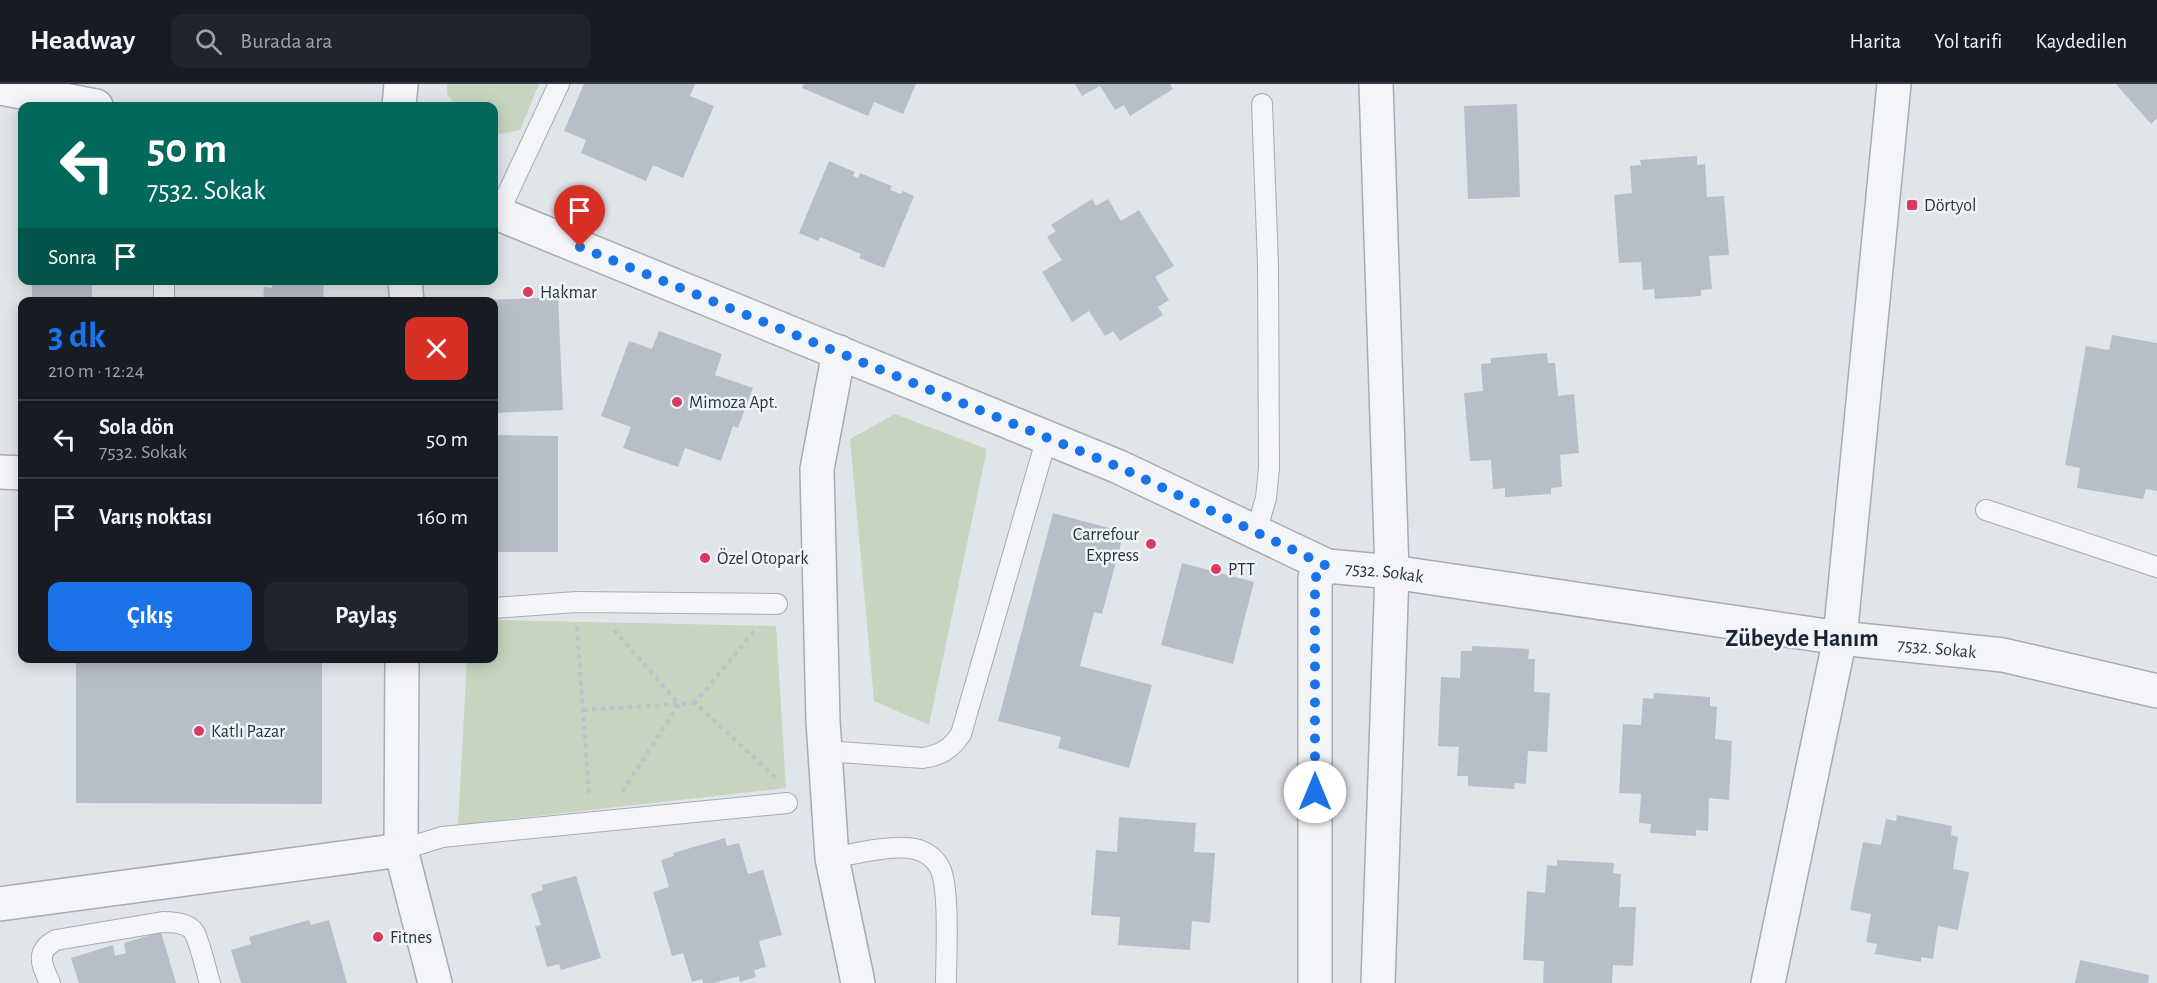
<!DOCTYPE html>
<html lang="tr">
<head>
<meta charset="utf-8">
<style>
	:root { --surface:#171b24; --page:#20242c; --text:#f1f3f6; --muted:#9ea1a6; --line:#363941; --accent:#1a73e8 }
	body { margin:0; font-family:"Alegreya Sans",sans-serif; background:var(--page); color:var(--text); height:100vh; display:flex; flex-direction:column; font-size:22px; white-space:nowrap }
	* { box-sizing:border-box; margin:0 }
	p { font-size:20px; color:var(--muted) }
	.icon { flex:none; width:33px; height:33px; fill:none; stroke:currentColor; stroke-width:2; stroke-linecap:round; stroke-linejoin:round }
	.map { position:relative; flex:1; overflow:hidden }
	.side { position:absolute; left:18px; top:213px; width:480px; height:366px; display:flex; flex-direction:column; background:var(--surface); border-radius:12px; box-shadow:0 3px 15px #0003 }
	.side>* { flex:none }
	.hud { position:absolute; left:18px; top:18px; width:480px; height:183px; border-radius:12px; box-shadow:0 3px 15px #0003; background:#00695c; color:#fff; overflow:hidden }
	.pin { position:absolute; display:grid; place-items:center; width:51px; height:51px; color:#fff; margin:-62px -26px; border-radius:50% 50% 50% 0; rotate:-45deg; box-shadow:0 0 6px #0007 }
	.pin .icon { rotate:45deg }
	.me { position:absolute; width:66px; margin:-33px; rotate:0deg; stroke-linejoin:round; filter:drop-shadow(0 0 4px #0008) }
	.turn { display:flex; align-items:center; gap:21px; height:126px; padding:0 30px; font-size:27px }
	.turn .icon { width:78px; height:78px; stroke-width:2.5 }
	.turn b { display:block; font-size:42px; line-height:51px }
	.then { display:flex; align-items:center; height:57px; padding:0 30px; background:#0003; gap:12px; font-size:22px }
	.round { display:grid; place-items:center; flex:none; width:63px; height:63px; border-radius:12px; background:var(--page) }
	.head { display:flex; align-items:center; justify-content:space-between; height:102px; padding:0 30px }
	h1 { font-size:36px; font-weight:600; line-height:45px; color:var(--accent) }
	.primary-button { display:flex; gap:12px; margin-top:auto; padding:12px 30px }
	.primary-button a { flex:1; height:69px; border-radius:12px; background:var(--accent); color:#fff; font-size:24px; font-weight:600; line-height:69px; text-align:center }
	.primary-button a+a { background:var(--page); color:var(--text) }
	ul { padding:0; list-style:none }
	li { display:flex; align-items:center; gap:18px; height:78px; padding:0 30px; border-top:2px solid var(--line) }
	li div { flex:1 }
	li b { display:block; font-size:22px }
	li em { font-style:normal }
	header { display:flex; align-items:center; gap:36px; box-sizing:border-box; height:84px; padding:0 30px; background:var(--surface); border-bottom:2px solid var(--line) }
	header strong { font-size:28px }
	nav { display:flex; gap:33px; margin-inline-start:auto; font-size:21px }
	.search { width:420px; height:54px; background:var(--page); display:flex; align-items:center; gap:15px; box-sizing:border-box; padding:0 21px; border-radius:12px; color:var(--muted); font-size:22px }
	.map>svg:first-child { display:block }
	.green { fill:#c7d5c0 }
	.building { fill:#b7bec8 }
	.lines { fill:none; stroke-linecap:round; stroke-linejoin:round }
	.service-casing { stroke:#a5acb5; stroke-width:22 }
	.minor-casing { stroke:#a5acb5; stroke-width:36 }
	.path { stroke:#bec3c9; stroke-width:4; stroke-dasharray:4.5 4.5; stroke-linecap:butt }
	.service { stroke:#f3f5f8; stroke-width:20 }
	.minor { stroke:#f3f5f8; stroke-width:33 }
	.route { stroke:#1a73e8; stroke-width:10; stroke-dasharray:0 18 }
	.poi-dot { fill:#da3a60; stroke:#f0f4f7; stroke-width:2 }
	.labels { text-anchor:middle; stroke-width:5; stroke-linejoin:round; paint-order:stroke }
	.poi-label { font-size:18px; fill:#273443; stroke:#f0f4f7; text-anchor:start }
	.street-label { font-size:18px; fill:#273443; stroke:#f0f4f7 }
	.district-label { font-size:24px; font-weight:bold; fill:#192534; stroke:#f0f4f7 }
</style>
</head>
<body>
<header>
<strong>Headway</strong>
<div class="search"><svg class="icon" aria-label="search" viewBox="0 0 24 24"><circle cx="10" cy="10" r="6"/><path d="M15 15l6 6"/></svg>Burada ara</div>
<nav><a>Harita</a><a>Yol tarifi</a><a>Kaydedilen</a></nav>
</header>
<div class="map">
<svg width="2157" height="899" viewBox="0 0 2157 899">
	<rect width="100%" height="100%" fill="#e0e5ea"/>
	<g class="green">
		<polygon points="447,0 539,0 520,46 500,50 494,47 494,22 456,22 447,10"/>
		<polygon points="895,330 987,365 929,641 874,617 850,355"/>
		<polygon points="494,536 776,542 786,704 458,741 467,575 494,574"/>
	</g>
	<g class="building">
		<polygon points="584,0 695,0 690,12 714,22 683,94 653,81 646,97 581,69 586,56 564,47"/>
		<polygon points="804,0 916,0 903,30 874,18 868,32 802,4"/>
		<polygon points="1075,0 1170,0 1173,5 1130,32 1124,21 1115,26 1100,2 1082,12"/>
		<polygon points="2116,0 2157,0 2157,34 2151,40"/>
		<polygon points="1517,20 1520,113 1468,115 1464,22"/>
		<polygon points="1697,72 1697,81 1705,80 1707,113 1724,112 1729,171 1709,172 1712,205 1701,206 1701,212 1655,215 1654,205 1643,206 1641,178 1619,179 1614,111 1632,109 1630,82 1641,81 1640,76"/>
		<polygon points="829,77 855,88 853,92 858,94 860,89 892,102 890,106 901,110 903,107 914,112 884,184 859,174 861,170 820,153 818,157 799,149"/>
		<polygon points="1092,115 1096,122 1108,115 1121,137 1139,126 1174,182 1155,193 1169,216 1158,223 1163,231 1120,257 1113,247 1105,252 1089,227 1072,238 1042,188 1062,176 1047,153 1056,147 1051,141"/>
		<polygon points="32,196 92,197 92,218 32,218"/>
		<polygon points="272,196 324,196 323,218 263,218 264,203 272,204"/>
		<polygon points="558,213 563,326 494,329 494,218 488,218 488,216"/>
		<polygon points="659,247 722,270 715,291 753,304 738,344 733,342 721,377 685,364 678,383 623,364 631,343 601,332 629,257 652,265"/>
		<polygon points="2112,251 2157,259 2157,407 2146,405 2143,415 2077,404 2080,384 2065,381 2086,262 2109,266"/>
		<polygon points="1547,269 1548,279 1555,279 1558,312 1574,310 1579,369 1560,371 1562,403 1551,404 1551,410 1505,413 1505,404 1493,405 1491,376 1470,377 1464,309 1483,307 1481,280 1491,279 1491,274"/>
		<polygon points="494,351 558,352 558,468 494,468"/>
		<polygon points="1053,429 1124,448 1102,530 1094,528 1080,582 1152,601 1129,684 1058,664 1061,653 998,637"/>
		<polygon points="1182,479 1254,498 1233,580 1161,561"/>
		<polygon points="1472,562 1529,565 1528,575 1535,575 1534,608 1550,609 1547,668 1528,667 1526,700 1515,699 1514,705 1468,702 1468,692 1457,692 1459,663 1438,662 1441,593 1460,594 1461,567 1472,567"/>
		<polygon points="76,574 322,574 322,720 76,719"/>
		<polygon points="1654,609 1710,613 1710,622 1717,623 1715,655 1732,657 1729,716 1709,714 1708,747 1696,746 1696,752 1650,749 1651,740 1639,739 1641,710 1619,709 1623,640 1641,641 1643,614 1653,615"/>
		<polygon points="1897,731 1952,742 1951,751 1958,753 1953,785 1969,788 1958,846 1938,842 1933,875 1921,873 1921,878 1875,870 1877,860 1866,858 1871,830 1850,826 1863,758 1881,761 1886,735 1896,737"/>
		<polygon points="1119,733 1196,739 1194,768 1215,769 1210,839 1192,837 1190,866 1118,861 1120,833 1091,831 1096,766 1117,768"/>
		<polygon points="725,754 727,762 739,759 748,790 763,786 782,851 759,857 766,883 754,886 756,893 740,898 739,892 714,899 703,899 702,895 692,898 683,869 672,872 653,808 669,803 661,776 674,772 673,769"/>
		<polygon points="1557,776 1614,779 1613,789 1621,790 1619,823 1636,823 1633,882 1613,881 1612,899 1543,899 1544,877 1523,876 1527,807 1545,809 1547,781 1557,782"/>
		<polygon points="576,792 601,874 561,886 559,880 547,883 535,842 541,841 531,810 543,806 542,801"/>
		<polygon points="309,836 311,841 329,836 347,899 241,899 231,866 251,860 249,853"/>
		<polygon points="161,848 176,899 79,899 71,874 113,861 115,872 126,869 124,859"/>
		<polygon points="2080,876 2149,891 2148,899 2075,899"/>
	</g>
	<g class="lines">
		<g class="service-casing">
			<g id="service">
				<polyline points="498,130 559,0"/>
				<polyline points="164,218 164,196"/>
				<polyline points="1986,426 2157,483"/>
				<polyline points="1256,448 1266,414 1269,384 1268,180 1262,20"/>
				<polyline points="494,524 576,518 777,520"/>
				<path d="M825,667L923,674C941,671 951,665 961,650L1047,353"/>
				<polyline points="401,766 442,753 787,719"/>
				<path d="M832,774C853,770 895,760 915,765C925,767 935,774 940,784C950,805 946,873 946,899"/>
				<path d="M50,899C42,881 34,868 56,856L163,838C173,838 188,839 194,848C200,858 206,887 210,899"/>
			</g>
		</g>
		<g class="minor-casing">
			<g id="minor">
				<polyline points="1376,0 1392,488 1378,899"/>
				<polyline points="0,4 96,22"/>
				<polyline points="399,22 401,0"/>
				<path id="s1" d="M494,128L1119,383L1327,482L1392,488L1840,554L2003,571L2157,607"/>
				<polyline points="405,196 407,218"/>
				<polyline points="839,268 817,385 823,637 832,774 858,899"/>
				<polyline points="0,388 22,389"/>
				<polyline points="402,574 401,766 435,899"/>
				<polyline points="0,820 401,766"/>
				<polyline points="1315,899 1315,494 1327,482"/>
				<polyline points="1768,899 1840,554 1894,0"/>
			</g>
		</g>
		<g class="path">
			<polyline points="577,543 589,712"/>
			<polyline points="614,546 679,620 622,708"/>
			<polyline points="754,547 695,619 775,693"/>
			<polyline points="583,626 695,619"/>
		</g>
		<use href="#service" class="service"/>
		<use href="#minor" class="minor"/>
	</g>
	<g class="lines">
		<polyline class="route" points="580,163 1119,383 1327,482 1315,494 1315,708"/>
	</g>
	<g class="poi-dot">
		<rect x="1906" y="115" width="12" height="12" rx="3"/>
		<circle cx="528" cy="208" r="6"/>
		<circle cx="677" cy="318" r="6"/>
		<circle cx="1151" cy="460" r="6"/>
		<circle cx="705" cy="474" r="6"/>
		<circle cx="1216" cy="485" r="6"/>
		<circle cx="199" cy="647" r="6"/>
		<circle cx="378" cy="853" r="6"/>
	</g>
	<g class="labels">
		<g class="poi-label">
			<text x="1924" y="127">Dörtyol</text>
			<text x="540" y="214">Hakmar</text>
			<text x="689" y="324">Mimoza Apt.</text>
			<text x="1139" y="456" text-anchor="end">Carrefour<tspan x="1139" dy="21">Express</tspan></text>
			<text x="717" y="480">Özel Otopark</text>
			<text x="1228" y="491">PTT</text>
			<text x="211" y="653">Katlı Pazar</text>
			<text x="390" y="859">Fitnes</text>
		</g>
		<g class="street-label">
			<text dy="6" stroke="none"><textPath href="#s1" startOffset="963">7532. Sokak</textPath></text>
			<text dy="6" stroke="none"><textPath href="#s1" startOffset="1521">7532. Sokak</textPath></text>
		</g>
		<g class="district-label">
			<text x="1802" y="562">Zübeyde Hanım</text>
		</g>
	</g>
</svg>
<div class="pin" style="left:580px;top:163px;background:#d93025"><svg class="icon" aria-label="arrive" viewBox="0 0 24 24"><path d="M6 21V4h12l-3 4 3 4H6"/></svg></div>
<svg class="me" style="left:1315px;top:708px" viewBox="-20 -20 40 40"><circle r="19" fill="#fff"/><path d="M0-13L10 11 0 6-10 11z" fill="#1a73e8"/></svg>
<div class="hud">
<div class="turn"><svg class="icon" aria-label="left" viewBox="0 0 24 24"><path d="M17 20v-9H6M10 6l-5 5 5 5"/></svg><div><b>50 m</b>7532. Sokak</div></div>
<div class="then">Sonra<svg class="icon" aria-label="arrive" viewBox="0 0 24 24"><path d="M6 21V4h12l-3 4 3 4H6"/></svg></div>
</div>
<section class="side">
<div class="head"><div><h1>3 dk</h1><p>210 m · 12:24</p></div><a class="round" style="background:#d93025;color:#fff"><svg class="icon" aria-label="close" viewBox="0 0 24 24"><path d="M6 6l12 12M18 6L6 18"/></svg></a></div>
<ul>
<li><svg class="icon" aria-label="left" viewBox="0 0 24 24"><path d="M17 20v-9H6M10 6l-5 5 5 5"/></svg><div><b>Sola dön</b><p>7532. Sokak</p></div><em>50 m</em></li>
<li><svg class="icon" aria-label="arrive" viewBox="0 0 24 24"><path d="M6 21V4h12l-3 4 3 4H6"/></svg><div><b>Varış noktası</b></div><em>160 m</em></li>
</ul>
<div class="primary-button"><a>Çıkış</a><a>Paylaş</a></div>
</section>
</div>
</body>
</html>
